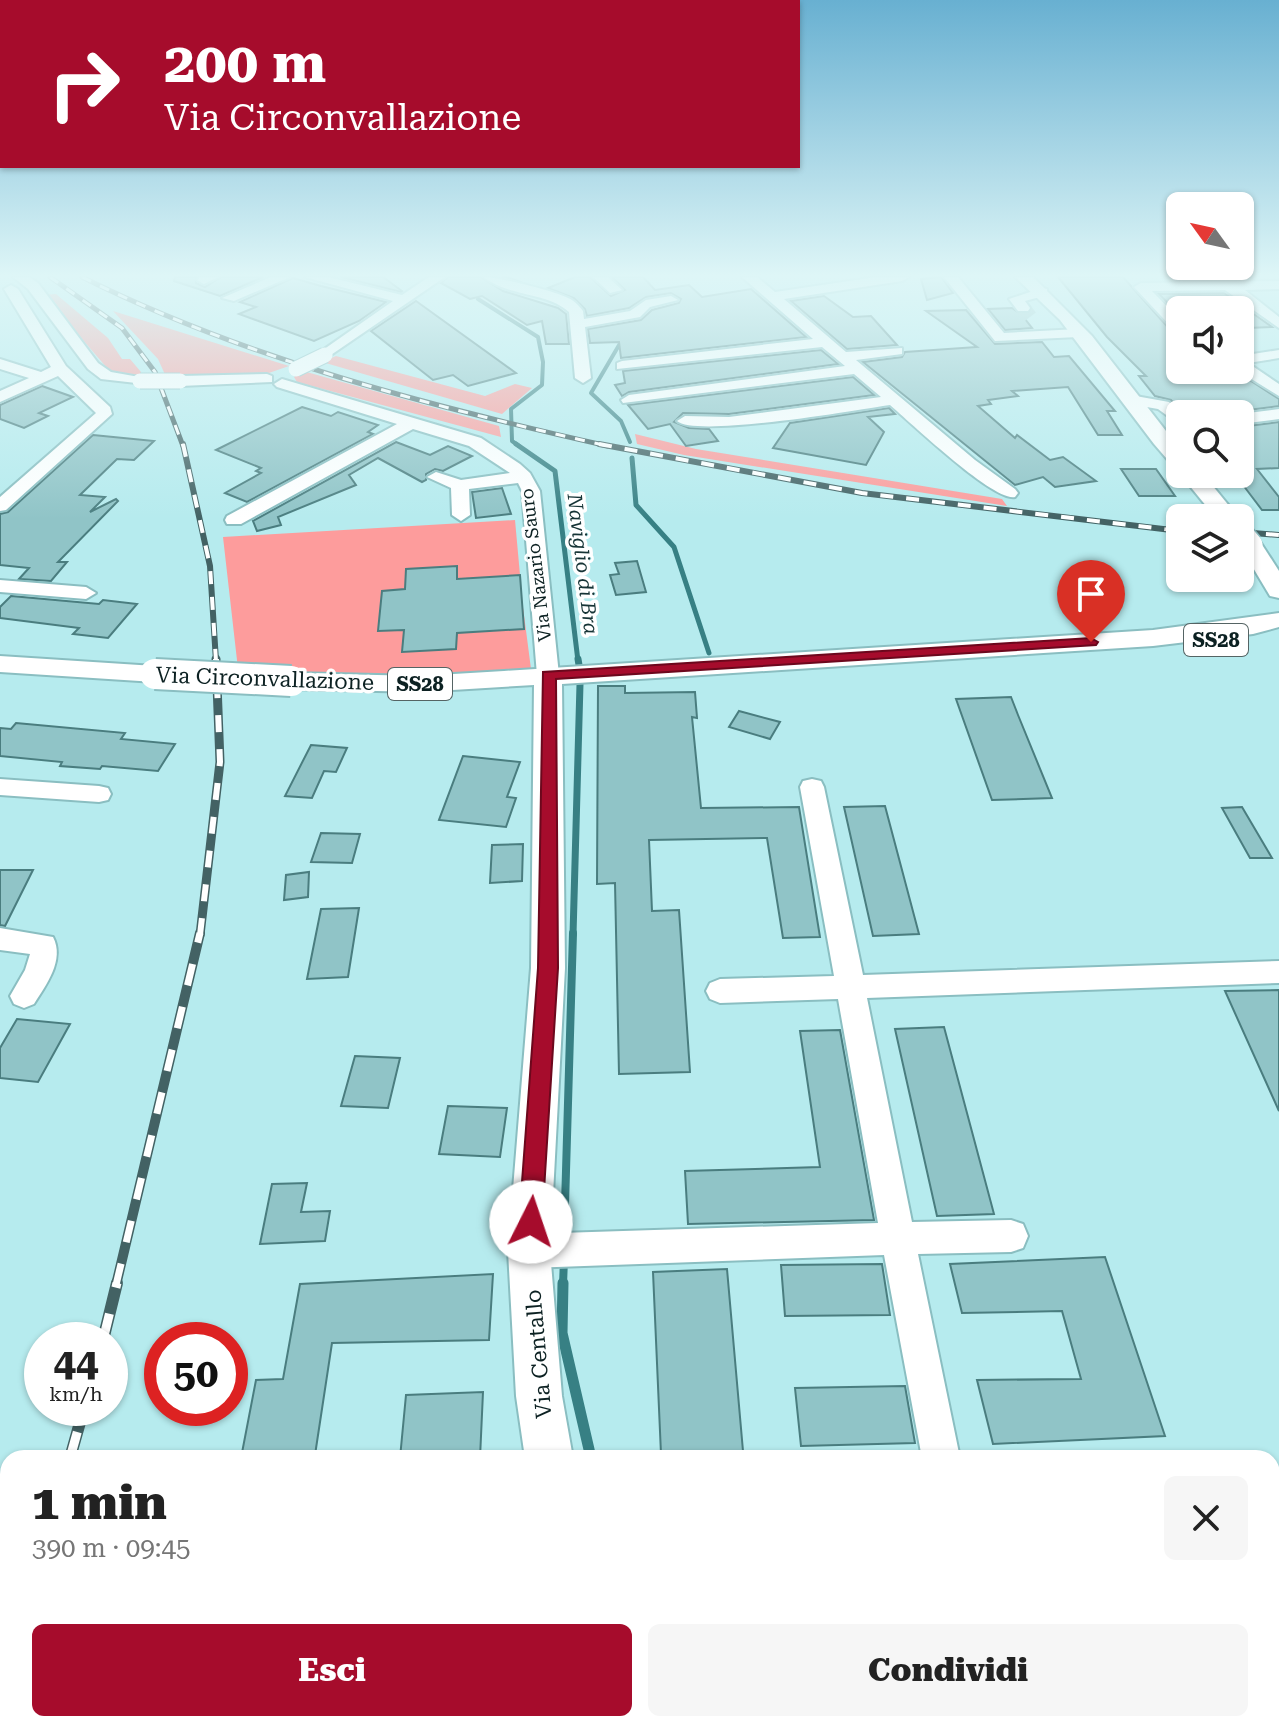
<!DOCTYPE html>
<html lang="it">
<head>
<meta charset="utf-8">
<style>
	:root { --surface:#fff; --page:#f6f6f6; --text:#222; --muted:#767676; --accent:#a60c2c }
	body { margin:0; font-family:"Roboto Serif",serif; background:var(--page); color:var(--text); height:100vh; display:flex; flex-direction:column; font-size:30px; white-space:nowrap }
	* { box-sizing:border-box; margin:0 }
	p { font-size:26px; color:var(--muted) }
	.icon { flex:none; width:44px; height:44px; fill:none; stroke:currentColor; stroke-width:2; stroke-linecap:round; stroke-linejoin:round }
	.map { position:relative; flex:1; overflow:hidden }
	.details { position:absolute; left:0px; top:1450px; width:1280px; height:282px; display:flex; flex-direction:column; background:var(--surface); border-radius:24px 24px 0 0; box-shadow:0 2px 6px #0004 }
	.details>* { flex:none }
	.guide { position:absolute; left:0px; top:0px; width:800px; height:168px; box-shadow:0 2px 6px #0004; background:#a60c2c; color:#fff; overflow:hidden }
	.needle { width:52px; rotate:303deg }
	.fabs { position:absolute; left:1166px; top:192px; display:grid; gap:16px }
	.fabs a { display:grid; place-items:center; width:88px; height:88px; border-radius:12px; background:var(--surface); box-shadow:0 2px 6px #0004; font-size:40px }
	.speed { position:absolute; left:24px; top:1322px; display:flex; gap:16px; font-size:40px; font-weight:700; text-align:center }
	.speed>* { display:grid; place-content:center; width:104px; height:104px; border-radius:50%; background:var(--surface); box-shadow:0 2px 6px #0004; line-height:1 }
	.speed small { font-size:20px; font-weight:400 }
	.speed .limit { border:12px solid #d22; background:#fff; color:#111 }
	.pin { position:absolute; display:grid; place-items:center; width:68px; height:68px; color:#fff; margin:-82px -34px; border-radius:50% 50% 50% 0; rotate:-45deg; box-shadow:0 0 8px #0007 }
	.pin .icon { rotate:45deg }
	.me { position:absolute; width:88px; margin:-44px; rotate:4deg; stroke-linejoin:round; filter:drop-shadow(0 0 6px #0008) }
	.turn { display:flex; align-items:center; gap:28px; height:168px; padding:0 32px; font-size:36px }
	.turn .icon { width:104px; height:104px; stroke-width:2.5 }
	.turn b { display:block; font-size:56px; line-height:68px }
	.round { display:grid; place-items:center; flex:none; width:84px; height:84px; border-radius:12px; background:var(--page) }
	.head { display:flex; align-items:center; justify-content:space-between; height:136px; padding:0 32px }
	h1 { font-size:48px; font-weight:800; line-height:60px }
	.action { display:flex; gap:16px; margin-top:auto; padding:16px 32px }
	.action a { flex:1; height:92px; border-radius:12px; background:var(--accent); color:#fff; font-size:32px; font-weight:800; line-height:92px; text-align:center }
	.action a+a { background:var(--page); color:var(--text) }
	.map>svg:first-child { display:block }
	.green { fill:#fd9c9c }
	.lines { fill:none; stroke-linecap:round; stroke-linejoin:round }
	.stream-far4 { stroke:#378084; stroke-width:4 }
	.stream-far3 { stroke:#378084; stroke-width:5 }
	.stream-far2 { stroke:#378084; stroke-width:7 }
	.stream-far1 { stroke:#378084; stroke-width:8 }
	.stream { stroke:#378084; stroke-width:11 }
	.building { fill:#90c4c7; stroke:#4a7d7f; stroke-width:2 }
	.minor-tunnel { stroke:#94c3c5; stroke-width:15; stroke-dasharray:15 7; stroke-linecap:butt }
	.minor-casing { stroke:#8abec1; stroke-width:4 }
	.major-casing { stroke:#8abec1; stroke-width:4 }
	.minor { fill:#fff; fill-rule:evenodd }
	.major { fill:#fff; fill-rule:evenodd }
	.rail-far4-casing { stroke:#436264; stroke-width:5 }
	.rail-far3-casing { stroke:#436264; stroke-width:6 }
	.rail-far2-casing { stroke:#436264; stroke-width:9 }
	.rail-far1-casing { stroke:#436264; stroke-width:10 }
	.rail-casing { stroke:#436264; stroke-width:12 }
	.rail-far4 { stroke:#fff; stroke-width:3; stroke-dasharray:10; stroke-linecap:butt }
	.rail-far3 { stroke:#fff; stroke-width:4; stroke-dasharray:13; stroke-linecap:butt }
	.rail-far2 { stroke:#fff; stroke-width:6; stroke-dasharray:17; stroke-linecap:butt }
	.rail-far1 { stroke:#fff; stroke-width:7; stroke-dasharray:22; stroke-linecap:butt }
	.rail { stroke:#fff; stroke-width:9; stroke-dasharray:27; stroke-linecap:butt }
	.minor-bridge-casing { stroke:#8abec1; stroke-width:17; stroke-linecap:butt }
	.major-bridge-far1-casing { stroke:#8abec1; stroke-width:26; stroke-linecap:butt }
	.major-bridge-casing { stroke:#8abec1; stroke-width:34; stroke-linecap:butt }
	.minor-bridge { stroke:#fff; stroke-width:15 }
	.major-bridge-far1 { stroke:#fff; stroke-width:23 }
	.major-bridge { stroke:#fff; stroke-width:30 }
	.route { fill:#a60c2c; stroke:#6c081d; stroke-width:2 }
	.labels { text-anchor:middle; stroke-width:7; stroke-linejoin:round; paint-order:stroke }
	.far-street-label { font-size:18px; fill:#0c2122; stroke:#fff }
	.far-water-label { font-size:20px; font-style:italic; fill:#163436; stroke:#fff }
	.shield { fill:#fff; stroke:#556464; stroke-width:2 }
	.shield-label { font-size:20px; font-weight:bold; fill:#0c2122 }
	.street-label { font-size:22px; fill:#0c2122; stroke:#fff }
</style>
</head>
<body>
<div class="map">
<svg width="1279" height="1731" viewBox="0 0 1279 1731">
	<rect width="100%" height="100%" fill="#b6ebee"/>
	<g class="green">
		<polygon points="56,294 108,338 122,359 130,359 141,372 142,379 114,376 44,295"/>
		<polygon points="113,311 289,366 266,374 167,379 158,359"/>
		<polygon points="336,356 485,396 515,384 532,388 502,414 322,362"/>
		<polygon points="303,371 499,426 501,437 297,382 294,377"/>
		<polygon points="635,434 696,449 1002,499 1007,506 684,455 637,444"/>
		<polygon points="515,520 520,575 487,577 488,594 521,592 531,669 407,678 238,669 223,537"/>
	</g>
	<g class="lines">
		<g class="stream-far4">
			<polyline points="504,277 528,286"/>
			<polyline points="555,294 582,301"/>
			<polyline points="478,299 538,337 543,362 542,385 511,409 512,441 519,446"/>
			<polyline points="622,340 591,393 621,421 630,442"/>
		</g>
		<g class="stream-far3">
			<polyline points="516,444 555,471 578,661"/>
			<polyline points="632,458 636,505 674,547 709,653"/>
		</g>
		<g class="stream-far2">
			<polyline points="578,659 579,665"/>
			<polyline points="573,935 580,684"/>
		</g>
		<g class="stream-far1">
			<polyline points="564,1239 573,933"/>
			<polyline points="563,1285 564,1259"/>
		</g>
		<g class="stream">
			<polyline points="563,1283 562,1333 591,1458"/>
			<polyline points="656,1724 658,1731"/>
		</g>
	</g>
	<g class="building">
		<polygon points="175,277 196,277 196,283 205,287 221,277 263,277 220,296 174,281"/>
		<polygon points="341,277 383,277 402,291 401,292"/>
		<polygon points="448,277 481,277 503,291 558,308 566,314 569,344 546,344 542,321 527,325 482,296 470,299 441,283"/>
		<polygon points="575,277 590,277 611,296 625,290 612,277 643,277 655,290 689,285 702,297 751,289 806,337 621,358 619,342 590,343 588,329 641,320 652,310 679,303 681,299 671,293 646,297 629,308 587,316 585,309 574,298 548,288"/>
		<polygon points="941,277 953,293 927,300 921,279"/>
		<polygon points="1058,277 1123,277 1173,333 1180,335 1180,370 1234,370 1279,399 1279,406 1240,411 1240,406 1180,414 1173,418 1180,412 1171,400 1155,396 1139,376 1146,376 1107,337"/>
		<polygon points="293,278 321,286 386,302 359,321 314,341 239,314 256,307 240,302"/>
		<polygon points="1224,293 1272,327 1247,328 1240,324 1240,310 1180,310 1180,316 1159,294"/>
		<polygon points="824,296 853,317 871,316 897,345 847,349 791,301"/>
		<polygon points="416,301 516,373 468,386 453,375 433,380 371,331"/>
		<polygon points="1012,308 1021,314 1032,328 1005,330 988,309"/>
		<polygon points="966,310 995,344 1042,342 1054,357 1069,356 1115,411 1107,411 1122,435 1098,435 1068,387 1012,391 1018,396 988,400 991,404 978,406 1015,438 1017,435 1050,460 1063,457 1096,481 1055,487 1043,477 1015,485 863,362 902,357 905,352 977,347 926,311"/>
		<polygon points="821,350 838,364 629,392 622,396 615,385 625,383 623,371"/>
		<polygon points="853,377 874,395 729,414 683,413 674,422 689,428 709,429 718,441 686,446 670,424 648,429 628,405"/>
		<polygon points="42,386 73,397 39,413 48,416 24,428 0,419 0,405"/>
		<polygon points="302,407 331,416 338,412 378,425 368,432 373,434 247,502 225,493 261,473 256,471 261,468 216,450"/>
		<polygon points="889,408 895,414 868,417 884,432 866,465 773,448 790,423"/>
		<polygon points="1279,422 1279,468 1257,469 1279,497 1279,510 1262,510 1240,481 1240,427"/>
		<polygon points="93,435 154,441 134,460 117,459 80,495 105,497 90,512 116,499 118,501 58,562 67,562 51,581 19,579 29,568 0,565 0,514 8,512"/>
		<polygon points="396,442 430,455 448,446 472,456 443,471 435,469 426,474 426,480 422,482 378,458 349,475 356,485 278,517 281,525 257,531 253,521"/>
		<polygon points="1121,469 1156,469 1175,496 1139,496"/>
		<polygon points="502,488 511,514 476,518 472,492"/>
		<polygon points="637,561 646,592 616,595 610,575 619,574 615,563"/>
		<polygon points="457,566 457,579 520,575 524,629 457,633 456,649 402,652 404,630 378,631 382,591 405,589 406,569"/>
		<polygon points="11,596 99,604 103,600 137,604 108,638 73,634 79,628 0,618 0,607"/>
		<polygon points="598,686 625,686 625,693 695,692 697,718 692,717 701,808 799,807 820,937 783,938 767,838 649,840 652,911 679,910 690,1072 619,1074 615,883 597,884"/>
		<polygon points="1011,697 1018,715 1052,798 992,800 956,699"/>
		<polygon points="739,711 780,722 770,739 729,727"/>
		<polygon points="16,723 125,733 121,739 175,744 158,771 102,766 100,769 60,766 62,762 0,756 0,728 11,729"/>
		<polygon points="311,745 347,748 336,772 324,771 312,798 285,796"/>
		<polygon points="463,756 520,762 507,797 516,798 506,827 439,820"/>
		<polygon points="885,806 919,934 873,936 844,807"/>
		<polygon points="1242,807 1272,858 1250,858 1222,808"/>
		<polygon points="321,833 360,834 352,863 311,862"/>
		<polygon points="523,844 522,881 490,883 492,845"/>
		<polygon points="0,870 33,870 5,926 0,925"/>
		<polygon points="309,872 308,897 284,900 286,875"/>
		<polygon points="359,908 348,977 307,979 321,909"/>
		<polygon points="1279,990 1279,1111 1225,991"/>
		<polygon points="17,1019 70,1024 38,1082 0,1078 0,1048"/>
		<polygon points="944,1027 994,1214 937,1216 895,1029"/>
		<polygon points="840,1030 874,1220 688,1224 685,1171 820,1167 800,1031"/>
		<polygon points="355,1056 400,1058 388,1108 341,1106"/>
		<polygon points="448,1106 507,1108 500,1157 439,1154"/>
		<polygon points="307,1183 301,1212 330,1211 325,1241 260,1244 272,1184"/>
		<polygon points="1105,1257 1165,1436 993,1444 977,1380 1081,1379 1062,1311 962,1313 950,1264"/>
		<polygon points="882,1264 890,1315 785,1316 781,1265"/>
		<polygon points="727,1269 743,1451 661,1454 653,1272"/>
		<polygon points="493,1274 489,1340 332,1343 315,1455 241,1458 256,1380 283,1379 300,1284"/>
		<polygon points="905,1386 915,1443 801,1446 795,1388"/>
		<polygon points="483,1392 480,1458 400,1458 406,1395"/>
	</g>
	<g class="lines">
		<polyline class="minor-tunnel" points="1023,308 1030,317"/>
		<g class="minor-casing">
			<g id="minor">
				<polygon points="13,277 29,277 38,283 98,363 111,372 145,378 145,384 101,379 88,369 28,289"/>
				<polygon points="200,277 218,277 204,284 197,280"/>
				<polygon points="271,277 290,277 234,301 222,298"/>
				<polygon points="305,277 328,277 402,295 429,277 445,277 325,359 318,355 320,352 393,301"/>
				<path d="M484,277C499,277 554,291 568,298C574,300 579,306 583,311L584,319L630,311L646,300L671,296L678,300L650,307L640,317L585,327L591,378L583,383L575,378L569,312C547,292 508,297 484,277Z"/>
				<polygon points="593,277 608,277 622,290 610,293"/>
				<path d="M742,277H757L775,292L876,277H909L902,281L784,299L846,352L902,348V354L856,360L975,460L1015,489L1018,493L1015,497C994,502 910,422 890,405C857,410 696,438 677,421L685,416L729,417L881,397L854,374L623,403L621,400L629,395L845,366L822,347L617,369V363L622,361L813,339Z"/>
				<polygon points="944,277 958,277 1004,333 1078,329 1085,333 1078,337 995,341"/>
				<polygon points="1279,281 1279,289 1245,290 1279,317 1279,328 1225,290 1152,291 1180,320 1180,332 1175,331 1134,287 1141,283"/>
				<polygon points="11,285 18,289 66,366 110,407 112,414 6,510 0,511 0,497 96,413 58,376 0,402 0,391 29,378 0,369 0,359 41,372 51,367 4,289"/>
				<polygon points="1042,288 1047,289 1047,295 1025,301 1030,308 1028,311 1018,311 1009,299"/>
				<polygon points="1279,350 1279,358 1248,363 1279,384 1279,396 1237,370 1240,370 1240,356"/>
				<polygon points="267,374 272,376 272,382 180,386 172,381 180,376"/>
				<polygon points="282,379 481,438 520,464 530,473 540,491 559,675 556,680 540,680 537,675 522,491 518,483 469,489 470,515 461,521 452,515 451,488 427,477 436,472 461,480 510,473 469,446 413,429 241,524 227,524 225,520 227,516 397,424 277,387 274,384"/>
				<polygon points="1130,395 1169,402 1177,412 1169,417 1158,409 1124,403 1122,400"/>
				<polygon points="1279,409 1279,419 1240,424 1240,414"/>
				<polygon points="0,580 86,587 96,593 86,599 0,592"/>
				<polygon points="0,779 99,786 108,788 111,794 108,800 99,802 0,795"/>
				<polygon points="812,779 821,781 824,787 863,975 1279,961 1279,983 867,998 912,1222 1011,1220 1023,1224 1028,1236 1023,1248 1011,1252 918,1254 960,1458 922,1458 884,1255 529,1268 517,1263 512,1251 517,1239 529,1234 878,1223 838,999 720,1003 710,999 706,991 710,983 720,979 834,976 800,787 803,781"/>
				<path d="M0,928L53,937C65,960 46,985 34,1004L24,1008L14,1004L10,996L25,970L30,954L0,950Z"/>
				<polygon points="1272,1703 1279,1705 1279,1731 1248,1731 1245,1724 1272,1724"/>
			</g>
		</g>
		<g class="major-casing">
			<g id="major">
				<polygon points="1015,277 1033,277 1092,336 1180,449 1180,468 1173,466 1154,444 1060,320"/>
				<polygon points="1180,474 1203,474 1239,518 1216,518"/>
				<polygon points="1251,538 1259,540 1279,571 1279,598 1270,596 1240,546 1243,540"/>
				<polygon points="1279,613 1279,627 1253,634 1153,646 562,684 565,968 550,1251 562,1396 573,1458 525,1458 516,1396 508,1251 531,968 534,685 420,692 291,689 281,687 277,681 281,675 291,673 420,676 504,671 1153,630"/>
				<polygon points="0,656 155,666 164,668 168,674 164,680 155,682 0,672"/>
				<polygon points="577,1724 633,1724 635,1731 579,1731"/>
			</g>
		</g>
		<use href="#minor" class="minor"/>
		<use href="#major" class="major"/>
		<g class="rail-far4-casing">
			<g id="rail-far4">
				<polyline points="50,277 122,328 155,372 183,446"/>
				<path d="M82,277C246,359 429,406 608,446"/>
			</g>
		</g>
		<g class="rail-far3-casing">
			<g id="rail-far3">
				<polyline points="183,444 210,566 216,661"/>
				<polyline points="599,444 862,493 1180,531"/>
				<polyline points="1240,532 1279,535"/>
			</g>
		</g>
		<g class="rail-far2-casing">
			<polyline id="rail-far2" points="200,935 220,762 216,659"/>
		</g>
		<g class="rail-far1-casing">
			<polyline id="rail-far1" points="116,1285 200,933"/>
		</g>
		<g class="rail-casing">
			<g id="rail">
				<polyline points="103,1340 117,1283"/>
				<polyline points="70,1458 84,1408"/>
				<polyline points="0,1705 8,1677"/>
			</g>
		</g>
		<use href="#rail-far4" class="rail-far4"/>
		<use href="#rail-far3" class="rail-far3"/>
		<use href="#rail-far2" class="rail-far2"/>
		<use href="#rail-far1" class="rail-far1"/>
		<use href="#rail" class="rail"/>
		<g class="minor-bridge-casing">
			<g id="minor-bridge">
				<polyline points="296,369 325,355"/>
				<polyline points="140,381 180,381"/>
			</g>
		</g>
		<g class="major-bridge-far1-casing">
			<polyline id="major-bridge-far1" points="1240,532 1251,545"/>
		</g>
		<g class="major-bridge-casing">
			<polyline id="major-bridge" points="155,674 291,681"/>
		</g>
		<use href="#minor-bridge" class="minor-bridge"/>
		<use href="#major-bridge-far1" class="major-bridge-far1"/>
		<use href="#major-bridge" class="major-bridge"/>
	</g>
	<linearGradient id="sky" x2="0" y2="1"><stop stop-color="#68b0d1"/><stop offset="0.53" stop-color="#def6f7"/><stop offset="1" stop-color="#def6f7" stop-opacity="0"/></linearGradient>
	<rect width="1279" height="519" fill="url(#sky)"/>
	<polygon class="route" points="1091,638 1098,642 1096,645 556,679 558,968 542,1222 539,1230 531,1233 522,1230 519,1222 538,968 543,672"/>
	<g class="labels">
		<g class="far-street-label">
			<text transform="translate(536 565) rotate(-97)" y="6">Via Nazario Sauro</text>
		</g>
		<g class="far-water-label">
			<text transform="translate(583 564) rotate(83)" y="7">Naviglio di Bra</text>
		</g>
		<g class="shield">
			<rect x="1184" y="624" width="64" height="32" rx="6"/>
			<rect x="388" y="668" width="64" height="32" rx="6"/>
		</g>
		<g class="shield-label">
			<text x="1216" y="647">SS28</text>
			<text x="420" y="691">SS28</text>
		</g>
		<g class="street-label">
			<text transform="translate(265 678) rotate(2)" y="8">Via Circonvallazione</text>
			<text transform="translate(538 1354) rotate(-95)" y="8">Via Centallo</text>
		</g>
	</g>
</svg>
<div class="fabs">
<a><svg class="needle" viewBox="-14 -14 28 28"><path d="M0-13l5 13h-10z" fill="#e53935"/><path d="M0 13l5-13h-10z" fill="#767676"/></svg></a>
<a><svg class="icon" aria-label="sound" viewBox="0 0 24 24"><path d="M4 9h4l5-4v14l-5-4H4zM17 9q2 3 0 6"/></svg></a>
<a><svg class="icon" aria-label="search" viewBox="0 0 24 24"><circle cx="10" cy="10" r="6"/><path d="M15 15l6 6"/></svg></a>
<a><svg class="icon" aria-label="layers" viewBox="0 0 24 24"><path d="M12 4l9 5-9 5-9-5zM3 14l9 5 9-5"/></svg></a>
</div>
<div class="speed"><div>44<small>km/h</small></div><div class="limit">50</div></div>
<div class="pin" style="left:1091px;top:642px;background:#d93025"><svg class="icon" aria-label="arrive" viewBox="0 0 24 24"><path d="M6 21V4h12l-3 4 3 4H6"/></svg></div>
<svg class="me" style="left:531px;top:1222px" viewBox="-20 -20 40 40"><circle r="19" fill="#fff"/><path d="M0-13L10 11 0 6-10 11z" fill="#a60c2c"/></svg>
<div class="guide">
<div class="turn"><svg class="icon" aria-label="right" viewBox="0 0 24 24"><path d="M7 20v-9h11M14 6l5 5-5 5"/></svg><div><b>200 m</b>Via Circonvallazione</div></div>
</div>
<section class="details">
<div class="head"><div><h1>1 min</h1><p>390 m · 09:45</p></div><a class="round"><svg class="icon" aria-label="close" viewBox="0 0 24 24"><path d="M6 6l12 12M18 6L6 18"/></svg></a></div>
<div class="action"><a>Esci</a><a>Condividi</a></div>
</section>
</div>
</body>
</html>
